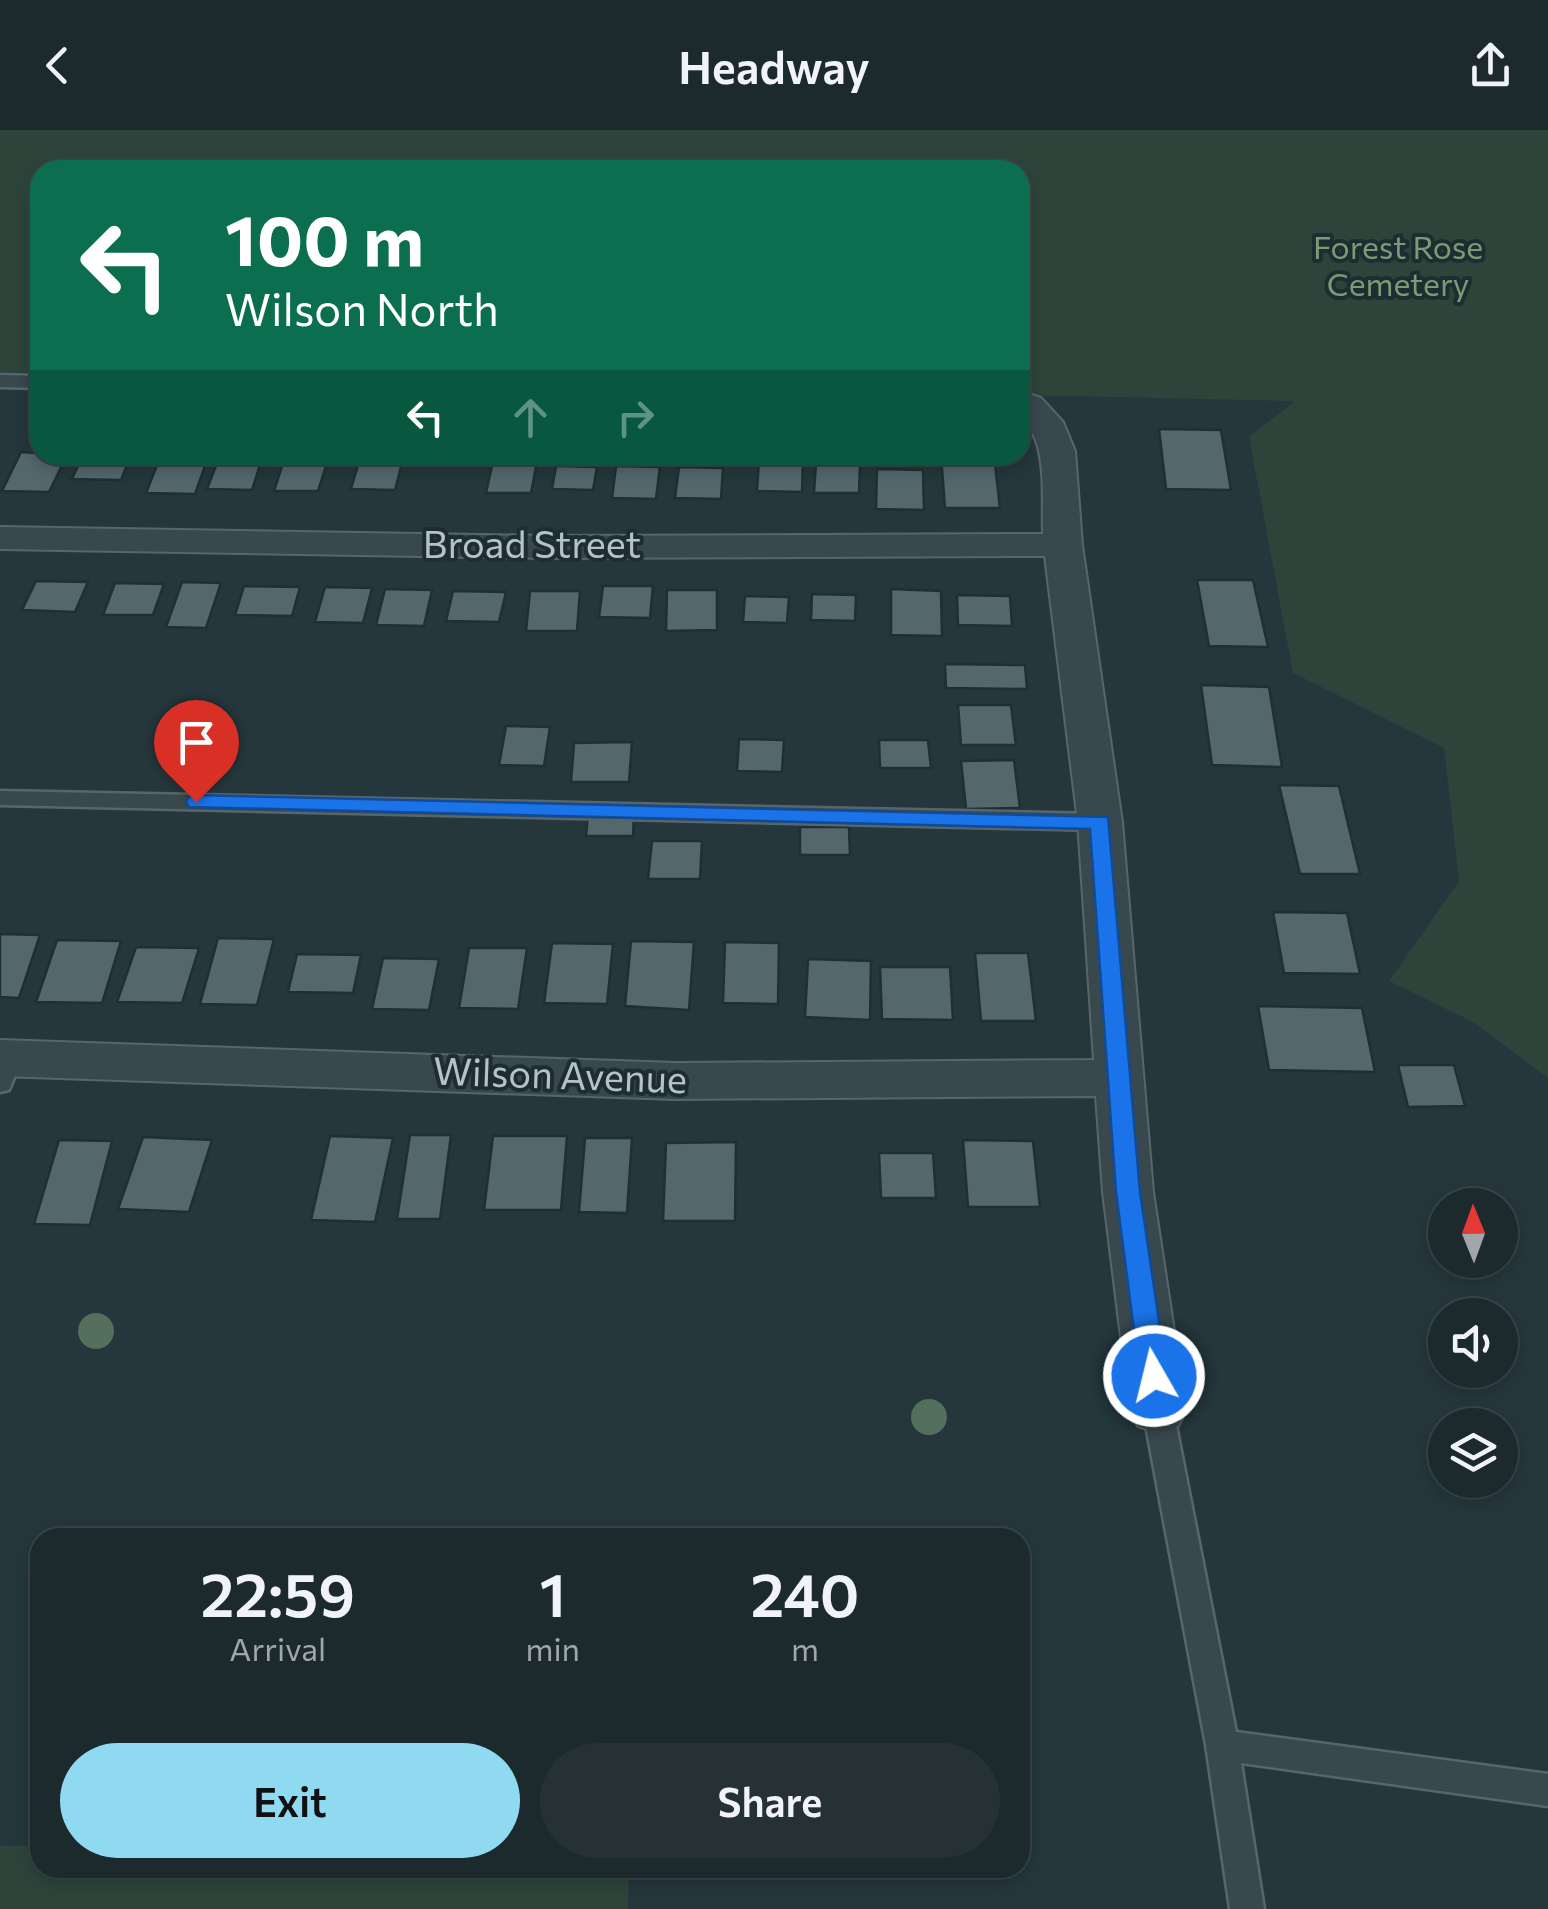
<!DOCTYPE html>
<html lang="en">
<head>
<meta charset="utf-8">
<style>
	:root { --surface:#1c292d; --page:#253135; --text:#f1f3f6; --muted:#a0a6aa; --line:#3a4549; --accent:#90daf1 }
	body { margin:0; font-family:Commissioner,sans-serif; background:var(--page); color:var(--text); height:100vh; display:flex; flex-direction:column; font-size:38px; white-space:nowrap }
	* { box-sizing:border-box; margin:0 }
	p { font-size:32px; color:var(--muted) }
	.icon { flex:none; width:55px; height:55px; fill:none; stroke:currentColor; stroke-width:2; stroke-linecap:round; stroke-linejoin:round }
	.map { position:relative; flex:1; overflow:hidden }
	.side { position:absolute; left:30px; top:1398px; width:1000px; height:350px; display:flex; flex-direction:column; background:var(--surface); border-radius:30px; box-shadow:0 5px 15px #0003,0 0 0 2px var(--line) }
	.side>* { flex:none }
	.top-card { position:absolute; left:30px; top:30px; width:1000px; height:305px; border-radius:30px; box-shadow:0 5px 15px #0003,0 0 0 2px var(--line); background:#0b6e4f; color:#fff; overflow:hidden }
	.needle { width:65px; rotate:359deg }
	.fabs { position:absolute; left:1428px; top:1058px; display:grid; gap:20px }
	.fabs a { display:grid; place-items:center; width:90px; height:90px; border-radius:50%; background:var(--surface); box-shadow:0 5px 15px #0003,0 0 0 2px var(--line); font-size:50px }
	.pin { position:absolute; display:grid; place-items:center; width:85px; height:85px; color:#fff; margin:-102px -42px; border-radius:50% 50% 50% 0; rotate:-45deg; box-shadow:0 0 10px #0007 }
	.pin .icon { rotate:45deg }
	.me { position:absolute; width:110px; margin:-55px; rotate:352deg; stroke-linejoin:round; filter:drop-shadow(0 0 8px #0008) }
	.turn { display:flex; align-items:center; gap:35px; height:210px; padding:0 30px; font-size:45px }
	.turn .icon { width:130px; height:130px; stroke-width:2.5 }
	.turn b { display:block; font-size:70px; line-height:85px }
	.lanes { display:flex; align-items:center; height:95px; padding:0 30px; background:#0003; justify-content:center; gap:50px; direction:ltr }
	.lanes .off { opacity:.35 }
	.eta { display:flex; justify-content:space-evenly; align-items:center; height:170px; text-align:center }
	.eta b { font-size:60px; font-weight:600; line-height:70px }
	.primary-button { display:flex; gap:20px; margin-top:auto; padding:20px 30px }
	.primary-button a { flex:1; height:115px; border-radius:60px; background:var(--accent); color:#111; font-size:40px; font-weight:600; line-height:115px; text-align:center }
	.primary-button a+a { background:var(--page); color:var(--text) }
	header { display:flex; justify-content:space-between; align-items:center; height:130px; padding:0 30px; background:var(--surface); font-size:45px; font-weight:600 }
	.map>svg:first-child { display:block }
	.green { fill:#2d443b }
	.building { fill:#53676c; stroke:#202f33; stroke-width:2.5 }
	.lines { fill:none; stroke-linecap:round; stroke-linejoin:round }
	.lane-casing { stroke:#57666a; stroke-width:5 }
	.street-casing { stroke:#57666a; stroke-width:4 }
	.lane { fill:#39484c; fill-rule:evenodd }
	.street { fill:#39484c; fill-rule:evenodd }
	.tree { fill:#546f5b }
	.route { fill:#1a73e8; stroke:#114b97; stroke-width:2.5 }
	.labels { text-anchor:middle; stroke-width:8; stroke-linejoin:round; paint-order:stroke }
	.far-park-label { font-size:32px; fill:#7a9c74; stroke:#1e2d31 }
	.street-label { font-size:38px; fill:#b5c3c7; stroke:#1e2d31 }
</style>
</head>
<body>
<header><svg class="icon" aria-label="back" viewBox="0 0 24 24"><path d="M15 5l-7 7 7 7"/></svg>Headway<svg class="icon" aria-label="share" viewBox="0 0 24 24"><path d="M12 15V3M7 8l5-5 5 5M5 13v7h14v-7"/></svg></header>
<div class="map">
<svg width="1548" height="1779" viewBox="0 0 1548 1779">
	<rect width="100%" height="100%" fill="#25373c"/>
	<g class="green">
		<polygon points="0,0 1548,0 1548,948 1473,892 1389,851 1459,751 1444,618 1293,543 1249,307 1295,271 1020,265 1020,40 40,40 40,243 0,242"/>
		<polygon points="0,1716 40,1716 40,1738 629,1738 628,1779 0,1779"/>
	</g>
	<g class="building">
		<polygon points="1159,299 1221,300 1231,360 1166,359"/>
		<polygon points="21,322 67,325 49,362 2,361"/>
		<polygon points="83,325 131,325 121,350 72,349"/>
		<polygon points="161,325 209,325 195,364 146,363"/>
		<polygon points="941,325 994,325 1000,378 945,378"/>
		<polygon points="219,328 262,329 252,360 207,359"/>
		<polygon points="360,328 403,329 395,360 351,359"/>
		<polygon points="284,330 328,330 318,361 274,361"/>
		<polygon points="759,330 803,331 802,362 757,361"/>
		<polygon points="493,331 537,332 531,363 486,363"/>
		<polygon points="816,332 860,333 859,363 814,363"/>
		<polygon points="556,336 597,337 593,360 552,359"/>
		<polygon points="616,336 660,337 656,369 612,368"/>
		<polygon points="679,337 723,338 721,369 675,368"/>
		<polygon points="877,339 923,340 924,380 876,379"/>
		<polygon points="1197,450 1253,450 1268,517 1209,516"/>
		<polygon points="36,451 88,452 75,482 22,480"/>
		<polygon points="182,452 221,453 206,498 166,497"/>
		<polygon points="115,453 164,454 153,485 103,485"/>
		<polygon points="244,456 300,457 292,486 235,485"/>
		<polygon points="603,456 653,456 650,488 599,487"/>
		<polygon points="325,457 372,458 363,493 315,492"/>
		<polygon points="385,459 432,460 424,496 376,495"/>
		<polygon points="891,459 941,461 942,506 891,505"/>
		<polygon points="667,460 717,460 717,500 666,501"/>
		<polygon points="453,461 506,462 499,492 446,491"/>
		<polygon points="530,461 580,461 577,501 526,501"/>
		<polygon points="812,464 856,465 855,491 811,490"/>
		<polygon points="957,465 1010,466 1012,496 958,495"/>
		<polygon points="745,466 789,467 787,493 743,492"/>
		<polygon points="945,534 1025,535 1027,559 946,558"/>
		<polygon points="1201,555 1269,557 1282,637 1212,635"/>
		<polygon points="958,575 1011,575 1016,615 961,615"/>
		<polygon points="506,596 550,597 544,636 499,635"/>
		<polygon points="739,609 784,610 782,642 737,641"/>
		<polygon points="879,610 928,610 931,638 880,638"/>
		<polygon points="632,612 629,652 571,652 574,613"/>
		<polygon points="1014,630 1020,678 966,679 961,631"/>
		<polygon points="1279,655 1339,656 1360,744 1300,744"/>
		<polygon points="588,684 634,684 633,706 586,706"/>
		<polygon points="800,697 849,697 850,725 800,725"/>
		<polygon points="652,711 702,711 700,749 648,749"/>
		<polygon points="1273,782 1347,783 1360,844 1284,843"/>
		<polygon points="0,804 40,805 19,868 0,867"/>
		<polygon points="218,808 274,809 257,875 200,874"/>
		<polygon points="57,810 121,811 102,873 36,872"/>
		<polygon points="631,811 694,812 689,880 625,876"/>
		<polygon points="725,812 779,813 778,874 723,873"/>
		<polygon points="552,813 613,814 607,874 544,873"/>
		<polygon points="136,817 199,818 182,873 117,872"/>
		<polygon points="469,818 527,818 518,879 459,878"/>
		<polygon points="975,823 1028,823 1036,891 981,891"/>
		<polygon points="297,824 361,825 353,863 288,862"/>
		<polygon points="383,828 439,829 429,880 372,879"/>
		<polygon points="808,829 871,831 870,890 805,887"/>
		<polygon points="880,837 950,837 953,890 882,889"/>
		<polygon points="1258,876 1362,878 1375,942 1269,940"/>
		<polygon points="1398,935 1454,935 1465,976 1408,977"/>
		<polygon points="410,1005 451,1005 440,1089 397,1089"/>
		<polygon points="330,1006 393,1008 375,1092 311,1090"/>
		<polygon points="493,1006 567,1006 561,1080 484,1080"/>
		<polygon points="143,1007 212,1010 189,1082 118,1079"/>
		<polygon points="585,1008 632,1008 627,1083 579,1082"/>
		<polygon points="59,1010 112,1011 90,1095 34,1094"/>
		<polygon points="963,1010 1033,1011 1040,1077 968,1077"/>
		<polygon points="736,1012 735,1091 663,1091 666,1013"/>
		<polygon points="879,1023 933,1023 936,1068 881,1068"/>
	</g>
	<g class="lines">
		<g class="lane-casing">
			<g id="lane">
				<polygon points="0,245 40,246 40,258 0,257"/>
				<polygon points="0,661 1100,684 1111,692 1100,700 0,675"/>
				<polygon points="9,919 18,921 22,928 9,960 0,962 0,921"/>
				<polygon points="1158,1268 1168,1271 1173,1280 1236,1602 1548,1644 1548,1676 1241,1633 1264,1779 1230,1779 1206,1615 1143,1280 1148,1271"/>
			</g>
		</g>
		<g class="street-casing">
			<path id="street" d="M1029,264L1041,268L1063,292L1075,321L1082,415L1122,692L1153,1062L1186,1280L1178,1296L1158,1303L1138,1296L1130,1280L1103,1062L1096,966L675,969L0,946V910L675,933L1094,930L1078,692L1045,426L547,428L0,419V397L547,406L1043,404C1042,376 1045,344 1038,317C1032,296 1020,289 1020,267Z"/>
		</g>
		<use href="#lane" class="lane"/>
		<use href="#street" class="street"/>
	</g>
	<g class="tree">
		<circle cx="96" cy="1201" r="18"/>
		<circle cx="929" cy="1287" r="18"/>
	</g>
	<polygon class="route" points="196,665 1108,687 1140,1062 1167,1246 1163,1253 1154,1257 1144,1253 1140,1246 1116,1062 1090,699 189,677 186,672 189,667"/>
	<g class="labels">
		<g class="far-park-label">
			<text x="1398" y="129">Forest Rose<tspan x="1398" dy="37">Cemetery</tspan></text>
		</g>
		<g class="street-label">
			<text x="532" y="428">Broad Street</text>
			<text transform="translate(560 946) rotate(2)" y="13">Wilson Avenue</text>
		</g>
	</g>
</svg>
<div class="fabs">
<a><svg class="needle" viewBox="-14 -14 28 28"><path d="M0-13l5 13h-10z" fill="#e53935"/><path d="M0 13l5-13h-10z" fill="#a0a6aa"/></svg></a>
<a><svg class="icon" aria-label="sound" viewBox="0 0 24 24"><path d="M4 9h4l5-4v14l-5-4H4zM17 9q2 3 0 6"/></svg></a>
<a><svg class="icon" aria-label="layers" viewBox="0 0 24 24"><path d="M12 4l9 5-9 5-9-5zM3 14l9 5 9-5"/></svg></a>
</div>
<div class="pin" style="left:196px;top:672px;background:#d93025"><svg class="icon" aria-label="arrive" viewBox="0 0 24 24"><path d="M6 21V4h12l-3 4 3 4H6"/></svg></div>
<svg class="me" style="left:1154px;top:1246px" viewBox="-20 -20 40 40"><circle r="17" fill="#1a73e8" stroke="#fff" stroke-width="3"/><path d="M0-11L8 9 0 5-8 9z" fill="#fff"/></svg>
<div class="top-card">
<div class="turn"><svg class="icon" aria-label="left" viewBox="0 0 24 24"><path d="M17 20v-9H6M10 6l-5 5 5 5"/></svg><div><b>100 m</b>Wilson North</div></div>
<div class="lanes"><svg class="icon" aria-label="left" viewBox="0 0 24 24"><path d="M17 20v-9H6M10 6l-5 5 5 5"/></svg><svg class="icon off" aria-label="ahead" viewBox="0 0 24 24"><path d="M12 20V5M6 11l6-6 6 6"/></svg><svg class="icon off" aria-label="right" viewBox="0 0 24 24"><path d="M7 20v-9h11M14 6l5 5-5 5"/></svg></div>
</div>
<section class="side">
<div class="eta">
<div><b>22:59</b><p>Arrival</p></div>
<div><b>1</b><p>min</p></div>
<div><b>240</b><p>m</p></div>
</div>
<div class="primary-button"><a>Exit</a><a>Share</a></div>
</section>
</div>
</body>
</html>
